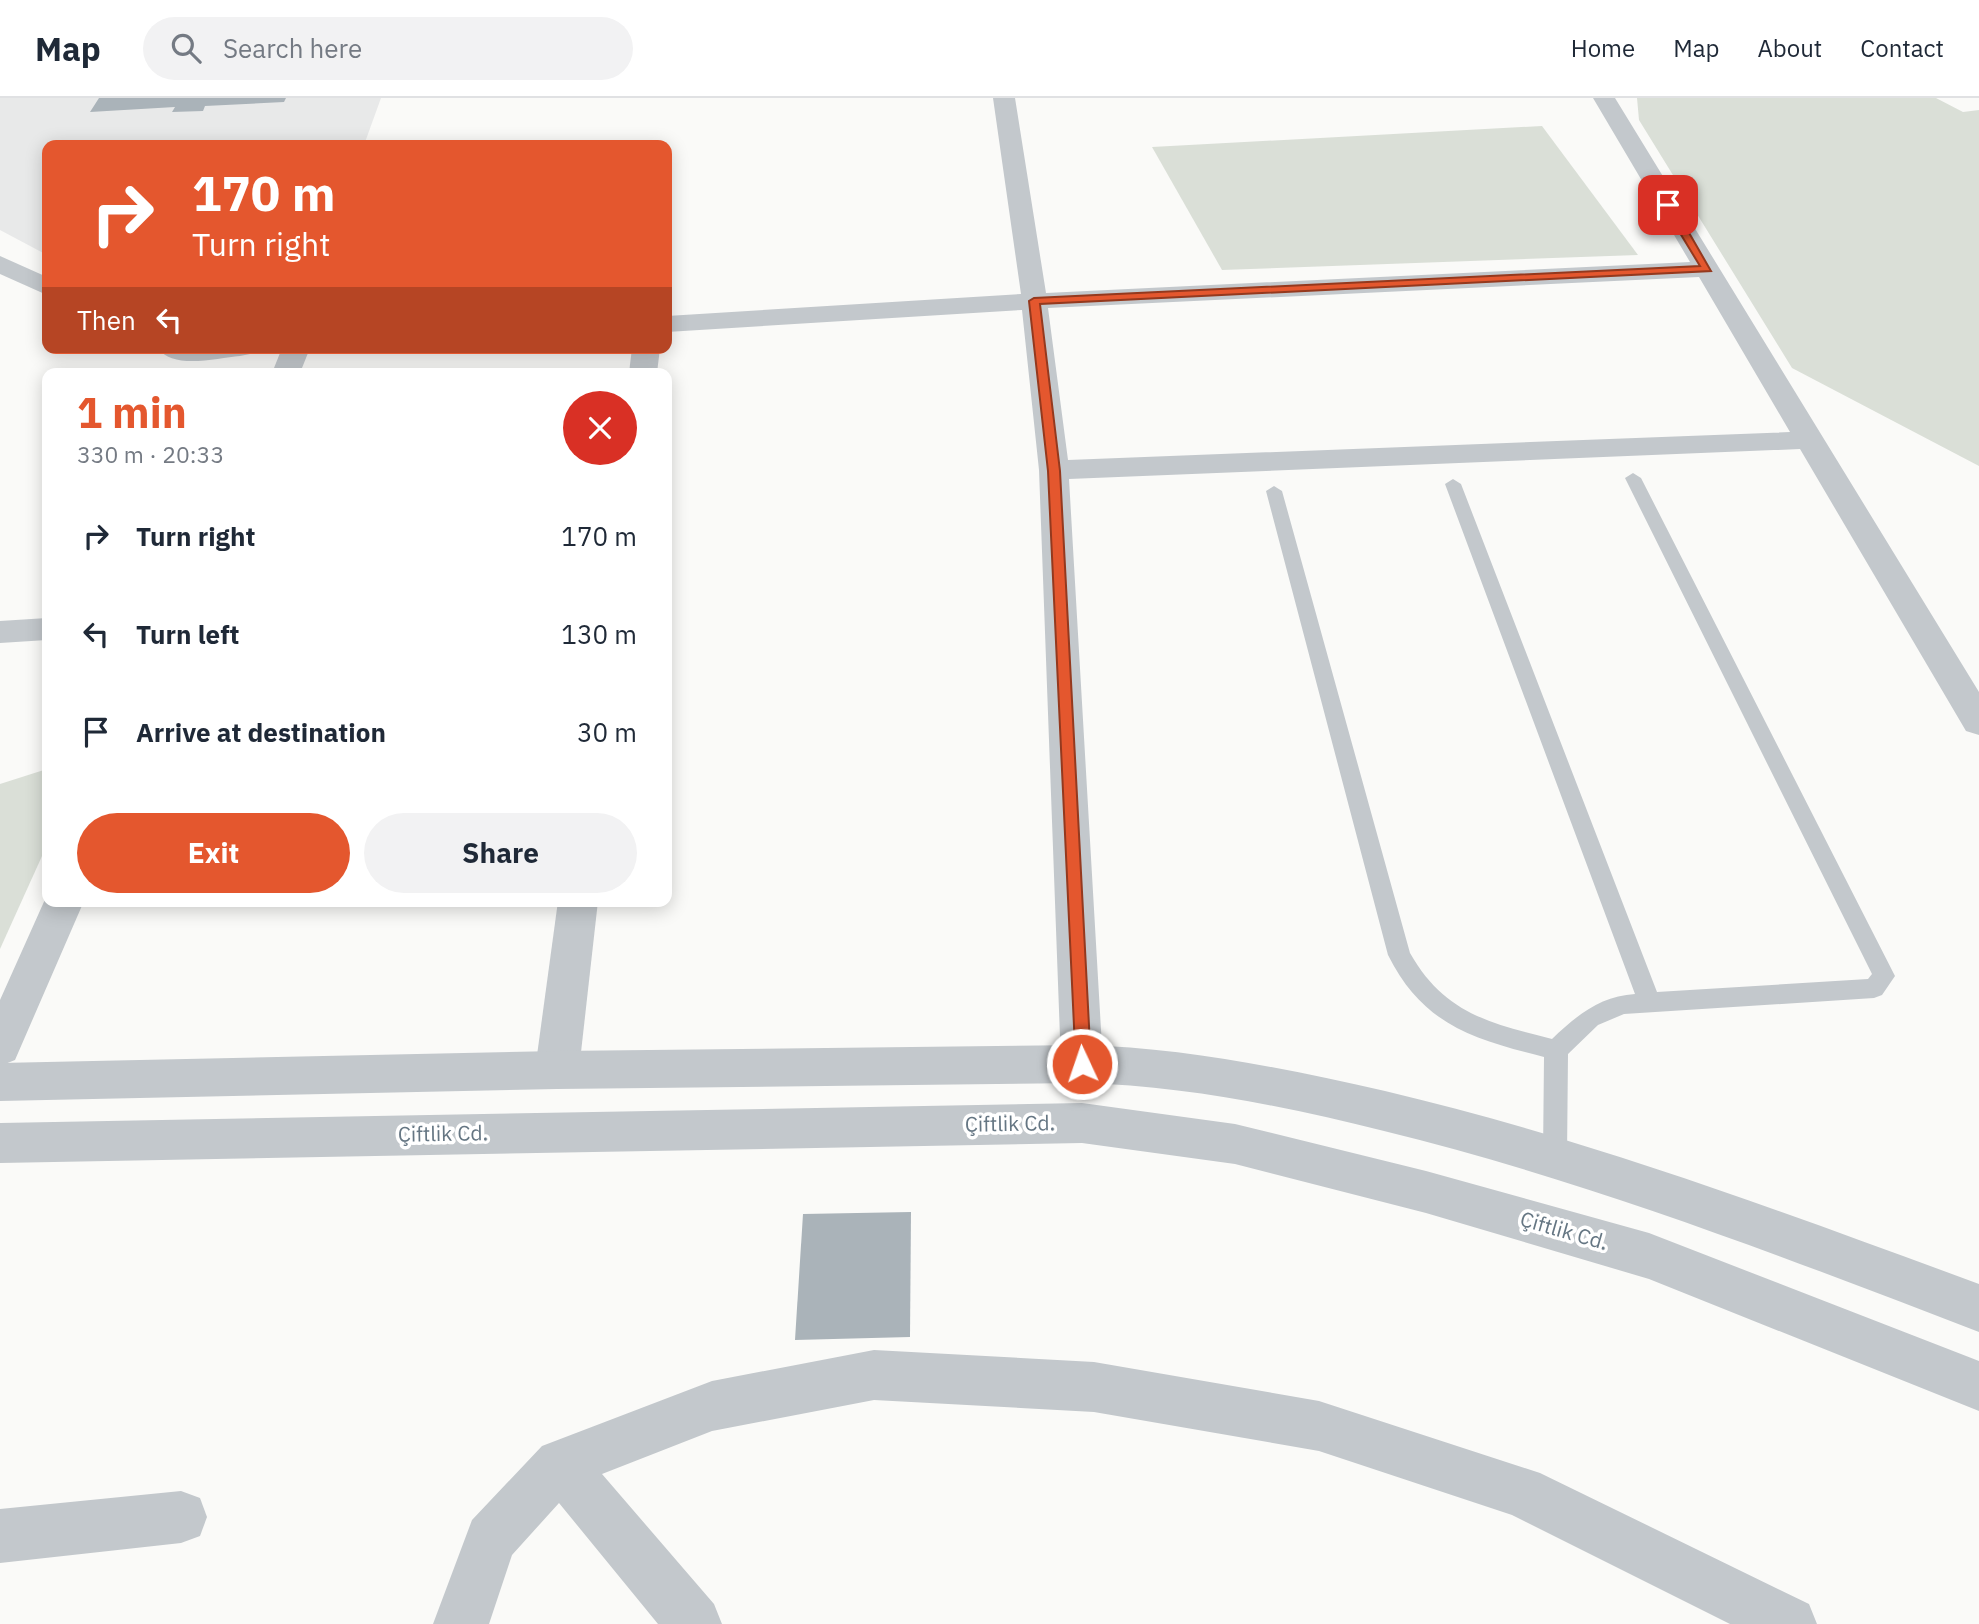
<!DOCTYPE html>
<html lang="en">
<head>
<meta charset="utf-8">
<style>
	:root { --surface:#fff; --page:#f2f2f3; --text:#1f2937; --muted:#747a83; --line:#e0e1e3; --accent:#e4572e }
	body { margin:0; font-family:"IBM Plex Sans",sans-serif; background:var(--page); color:var(--text); height:100vh; display:flex; flex-direction:column; font-size:26px; white-space:nowrap }
	* { box-sizing:border-box; margin:0 }
	p { font-size:23px; color:var(--muted) }
	.icon { flex:none; width:38px; height:38px; fill:none; stroke:currentColor; stroke-width:2; stroke-linecap:round; stroke-linejoin:round }
	.map { position:relative; flex:1; overflow:hidden }
	.sheet { position:absolute; left:42px; top:270px; width:630px; height:539px; display:flex; flex-direction:column; background:var(--surface); border-radius:14px; box-shadow:0 4px 18px #0003 }
	.sheet>* { flex:none }
	.hud { position:absolute; left:42px; top:42px; width:630px; height:214px; border-radius:14px; box-shadow:0 4px 18px #0003; background:#e4572e; color:#fff; overflow:hidden }
	.pin { position:absolute; display:grid; place-items:center; width:60px; height:60px; color:#fff; margin:-30px; border-radius:14px; box-shadow:0 4px 10px #0006 }
	.me { position:absolute; width:77px; margin:-38px; rotate:357deg; stroke-linejoin:round; filter:drop-shadow(0 0 5px #0008) }
	.turn { display:flex; align-items:center; gap:24px; height:147px; padding:0 35px; font-size:32px }
	.turn .icon { width:91px; height:91px; stroke-width:2.5 }
	.turn b { display:block; font-size:49px; line-height:60px }
	.then { display:flex; align-items:center; height:66px; padding:0 35px; background:#0003; gap:14px; font-size:26px }
	.round { display:grid; place-items:center; flex:none; width:74px; height:74px; border-radius:37px; background:var(--page) }
	.overview { display:flex; align-items:center; justify-content:space-between; height:119px; padding:0 35px }
	h1 { font-size:42px; font-weight:700; line-height:52px; color:var(--accent) }
	.action { display:flex; gap:14px; margin-top:auto; padding:14px 35px }
	.action a { flex:1; height:80px; border-radius:42px; background:var(--accent); color:#fff; font-size:28px; font-weight:700; line-height:80px; text-align:center }
	.action a+a { background:var(--page); color:var(--text) }
	ul { padding:0; list-style:none }
	li { display:flex; align-items:center; gap:21px; height:98px; padding:0 35px }
	li div { flex:1 }
	li b { display:block; font-size:26px }
	li em { font-style:normal }
	header { display:flex; align-items:center; gap:42px; box-sizing:border-box; height:98px; padding:0 35px; background:var(--surface); border-bottom:2px solid var(--line) }
	header strong { font-size:33px }
	nav { display:flex; gap:38px; margin-inline-start:auto; font-size:24px }
	.search { width:490px; height:63px; background:var(--page); display:flex; align-items:center; gap:18px; box-sizing:border-box; padding:0 24px; border-radius:38px; color:var(--muted); font-size:26px }
	.map>svg:first-child { display:block }
	.built { fill:#e8e9e9 }
	.green { fill:#dadfd7 }
	.building { fill:#aab3b9 }
	.lines { fill:none; stroke-linecap:round; stroke-linejoin:round }
	.service { fill:#c3c8cc; fill-rule:evenodd }
	.minor { fill:#c3c8cc; fill-rule:evenodd }
	.tertiary { fill:#c3c8cc; fill-rule:evenodd }
	.route { fill:#e4572e; stroke:#94391e; stroke-width:2 }
	.labels { text-anchor:middle; stroke-width:7; stroke-linejoin:round; paint-order:stroke }
	.street-label { font-size:21px; fill:#657683; stroke:#fff }
</style>
</head>
<body>
<header>
<strong>Map</strong>
<div class="search"><svg class="icon" aria-label="search" viewBox="0 0 24 24"><circle cx="10" cy="10" r="6"/><path d="M15 15l6 6"/></svg>Search here</div>
<nav><a>Home</a><a>Map</a><a>About</a><a>Contact</a></nav>
</header>
<div class="map">
<svg width="1979" height="1526" viewBox="0 0 1979 1526">
	<rect width="100%" height="100%" fill="#fafaf8"/>
	<polygon class="built" points="0,0 381,0 364,47 47,47 47,157 0,132"/>
	<g class="green">
		<polygon points="1637,0 1936,0 1963,14 1979,12 1979,368 1792,270 1639,22"/>
		<polygon points="1542,28 1638,157 1222,172 1152,49"/>
		<polygon points="47,671 47,747 0,851 0,686"/>
	</g>
	<g class="building">
		<polygon points="99,0 286,0 284,4 205,8 203,13 172,14 175,9 90,14"/>
		<polygon points="911,1114 910,1239 795,1242 803,1116"/>
	</g>
	<g class="lines">
		<path class="service" d="M1633,375L1641,380L1895,878L1882,897L1874,900L1624,916L1598,927L1568,956L1567,1058L1564,1066L1555,1069L1546,1066L1543,1058L1544,959C1473,941 1423,927 1388,857L1266,393L1274,388L1282,393L1410,855C1444,915 1489,925 1552,941C1576,918 1600,898 1635,896L1445,386L1453,381L1461,386L1657,894L1868,881L1872,876L1625,380Z"/>
		<g class="minor">
			<path d="M993,0H1015L1046,195L1690,164L1593,0H1615L1979,594V637L1966,633L1800,351L1069,381L1103,966L1097,979L1082,985L1067,979L1061,966L1039,372L1022,212L667,234V218L1021,196ZM1699,179L1790,334L1068,362L1048,210Z"/>
			<polygon points="0,158 47,179 47,197 0,176"/>
			<path d="M158,250H253L250,256L240,258C217,260 172,272 158,250Z"/>
			<polygon points="282,250 310,250 300,275 272,275"/>
			<polygon points="632,250 660,250 657,275 629,275"/>
			<polygon points="47,520 47,542 0,545 0,523"/>
			<polygon points="47,797 47,803 84,803 15,962 0,968 0,902"/>
			<polygon points="558,803 598,803 579,972 572,985 557,991 542,985 535,972"/>
			<polygon points="874,1252 1094,1264 1319,1303 1540,1375 1809,1506 1817,1526 1730,1526 1512,1417 1319,1353 1094,1314 874,1302 712,1333 602,1376 714,1506 722,1526 658,1526 559,1405 512,1457 489,1526 433,1526 472,1422 542,1348 712,1283"/>
			<polygon points="181,1393 200,1400 207,1419 200,1438 181,1445 0,1465 0,1411"/>
		</g>
		<g class="tertiary">
			<path d="M1082,947C1185,950 1284,970 1385,993C1588,1041 1784,1114 1979,1186V1234C1784,1159 1588,1083 1384,1033C1284,1008 1185,988 1082,985L557,991L0,1003V965L557,953Z"/>
			<polygon points="1082,1005 1235,1026 1426,1073 1649,1135 1979,1263 1979,1313 1649,1181 1426,1115 1235,1066 1082,1045 0,1065 0,1025"/>
		</g>
	</g>
	<polygon class="route" points="1668,104 1673,107 1711,173 1040,206 1060,373 1091,966 1088,971 1076,971 1048,373 1029,203 1034,200 1700,168 1663,107"/>
	<g class="labels">
		<g class="street-label">
			<text transform="translate(1010 1026) rotate(-1)" y="7">Çiftlik Cd.</text>
			<text transform="translate(443 1036) rotate(-1)" y="7">Çiftlik Cd.</text>
			<text transform="translate(1564 1133) rotate(16)" y="7">Çiftlik Cd.</text>
		</g>
	</g>
</svg>
<div class="pin" style="left:1668px;top:107px;background:#d93025"><svg class="icon" aria-label="arrive" viewBox="0 0 24 24"><path d="M6 21V4h12l-3 4 3 4H6"/></svg></div>
<svg class="me" style="left:1082px;top:966px" viewBox="-20 -20 40 40"><circle r="17" fill="#e4572e" stroke="#fff" stroke-width="3"/><path d="M0-11L8 9 0 5-8 9z" fill="#fff"/></svg>
<div class="hud">
<div class="turn"><svg class="icon" aria-label="right" viewBox="0 0 24 24"><path d="M7 20v-9h11M14 6l5 5-5 5"/></svg><div><b>170 m</b>Turn right</div></div>
<div class="then">Then<svg class="icon" aria-label="left" viewBox="0 0 24 24"><path d="M17 20v-9H6M10 6l-5 5 5 5"/></svg></div>
</div>
<section class="sheet">
<div class="overview"><div><h1>1 min</h1><p>330 m · 20:33</p></div><a class="round" style="background:#d93025;color:#fff"><svg class="icon" aria-label="close" viewBox="0 0 24 24"><path d="M6 6l12 12M18 6L6 18"/></svg></a></div>
<ul>
<li><svg class="icon" aria-label="right" viewBox="0 0 24 24"><path d="M7 20v-9h11M14 6l5 5-5 5"/></svg><div><b>Turn right</b></div><em>170 m</em></li>
<li><svg class="icon" aria-label="left" viewBox="0 0 24 24"><path d="M17 20v-9H6M10 6l-5 5 5 5"/></svg><div><b>Turn left</b></div><em>130 m</em></li>
<li><svg class="icon" aria-label="arrive" viewBox="0 0 24 24"><path d="M6 21V4h12l-3 4 3 4H6"/></svg><div><b>Arrive at destination</b></div><em>30 m</em></li>
</ul>
<div class="action"><a>Exit</a><a>Share</a></div>
</section>
</div>
</body>
</html>
